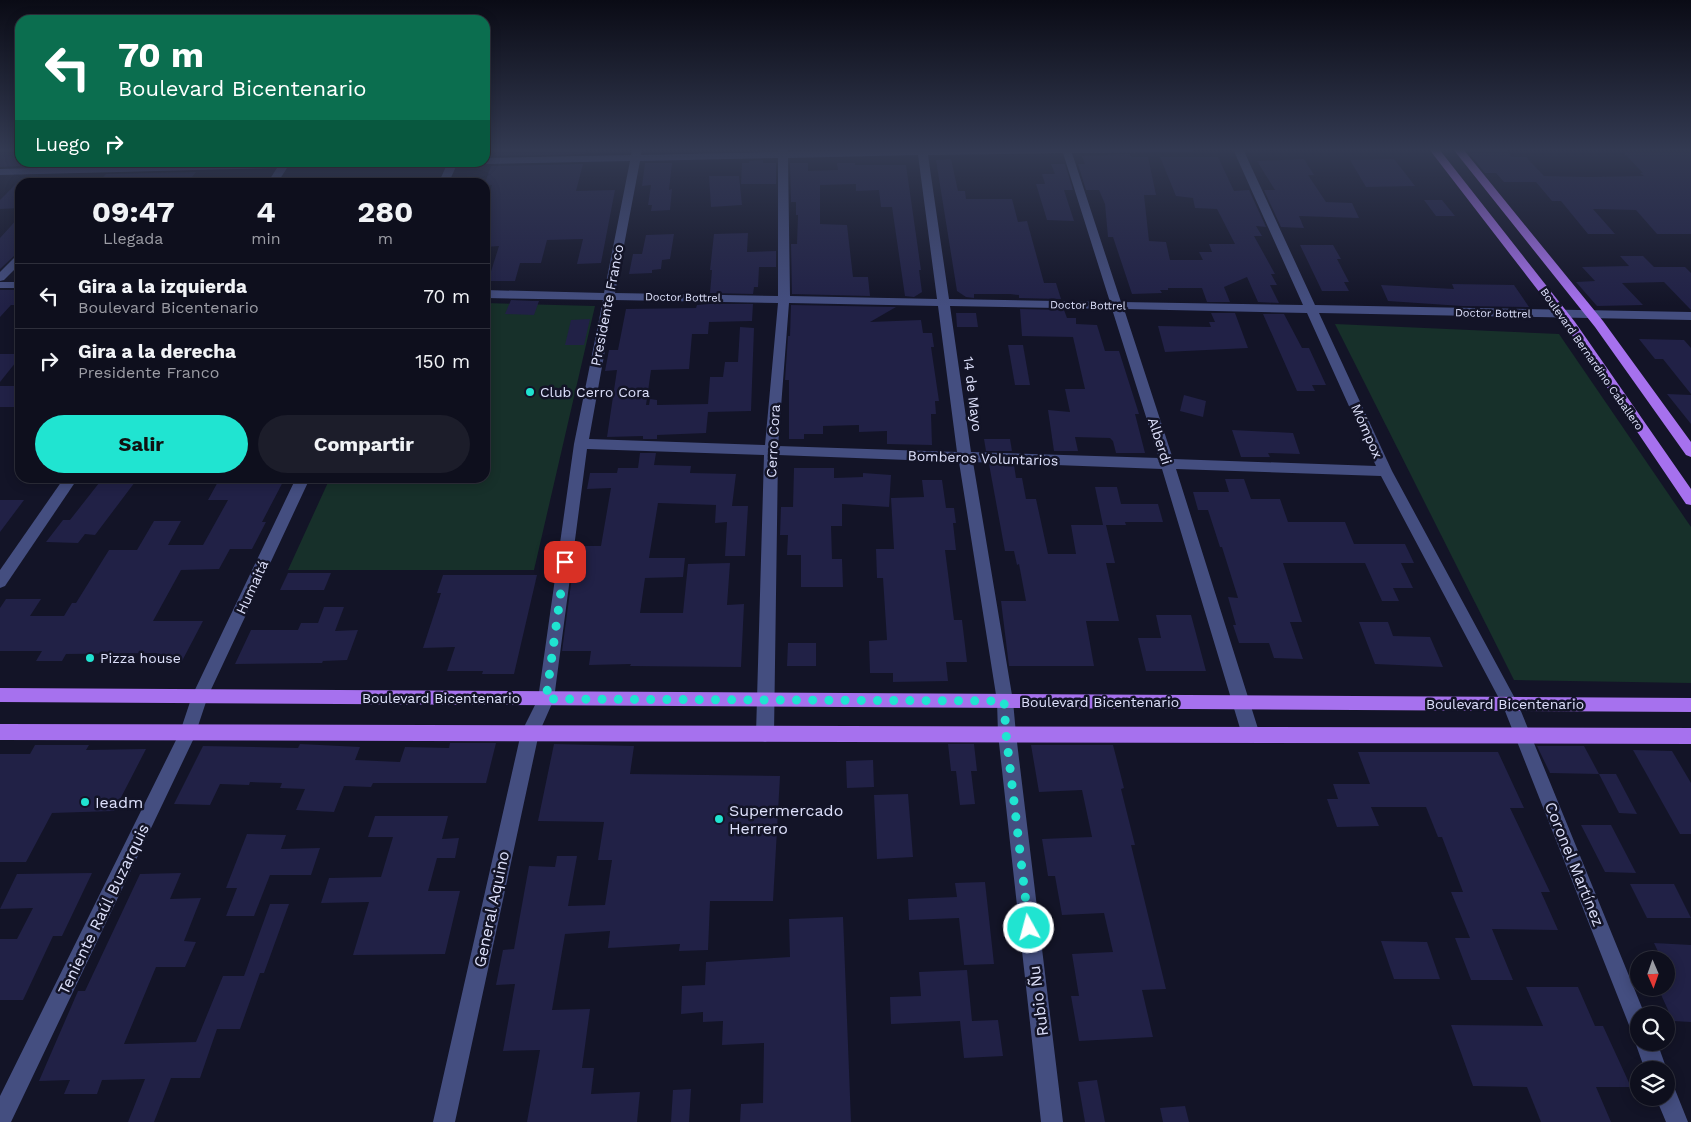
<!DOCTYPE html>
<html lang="es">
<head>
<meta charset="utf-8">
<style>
	:root { --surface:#0e0f1d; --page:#1c1d2a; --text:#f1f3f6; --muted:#9b9ca4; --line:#2e2f3b; --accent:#20e4d1 }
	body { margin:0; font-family:"Work Sans",sans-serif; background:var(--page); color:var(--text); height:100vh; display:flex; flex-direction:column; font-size:19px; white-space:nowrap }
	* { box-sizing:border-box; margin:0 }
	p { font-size:16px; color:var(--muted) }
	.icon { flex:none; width:28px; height:28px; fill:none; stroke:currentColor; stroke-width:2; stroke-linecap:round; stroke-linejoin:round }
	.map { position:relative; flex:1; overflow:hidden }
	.side { position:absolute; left:15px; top:178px; width:475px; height:305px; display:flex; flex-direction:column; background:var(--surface); border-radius:15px; box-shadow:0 2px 12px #0003,0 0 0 1px var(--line) }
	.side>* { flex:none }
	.banner { position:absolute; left:15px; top:15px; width:475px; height:152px; border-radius:15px; box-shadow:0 2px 12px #0003,0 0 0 1px var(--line); background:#0b6e4f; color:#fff; overflow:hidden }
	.needle { width:32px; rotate:178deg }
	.buttons { position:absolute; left:1630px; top:951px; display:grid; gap:10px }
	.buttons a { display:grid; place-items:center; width:45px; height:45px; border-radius:50%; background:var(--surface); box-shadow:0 2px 12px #0003,0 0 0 1px var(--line); font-size:25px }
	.pin { position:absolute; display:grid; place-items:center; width:42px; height:42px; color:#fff; margin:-21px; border-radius:10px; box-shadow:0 2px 8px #0006 }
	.me { position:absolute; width:55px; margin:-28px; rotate:353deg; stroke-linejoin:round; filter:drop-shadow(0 0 4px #0008) }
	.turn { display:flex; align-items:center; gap:18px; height:105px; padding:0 20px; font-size:22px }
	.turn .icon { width:65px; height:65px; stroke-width:2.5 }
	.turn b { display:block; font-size:35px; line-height:42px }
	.then { display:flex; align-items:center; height:48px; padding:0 20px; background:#0003; gap:10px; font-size:19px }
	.eta { display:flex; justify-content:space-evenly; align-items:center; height:85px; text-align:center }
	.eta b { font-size:30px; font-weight:700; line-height:35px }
	.primary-button { display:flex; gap:10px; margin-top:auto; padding:10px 20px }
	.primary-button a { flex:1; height:58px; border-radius:30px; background:var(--accent); color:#111; font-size:20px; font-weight:700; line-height:58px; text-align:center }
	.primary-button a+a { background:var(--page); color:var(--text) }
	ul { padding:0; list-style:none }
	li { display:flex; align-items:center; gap:15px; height:65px; padding:0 20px; border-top:1px solid var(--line) }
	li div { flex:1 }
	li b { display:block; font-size:19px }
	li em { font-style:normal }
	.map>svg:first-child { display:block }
	.green { fill:#17302a }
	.building { fill:#212146 }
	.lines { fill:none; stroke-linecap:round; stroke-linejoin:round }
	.minor { fill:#444e80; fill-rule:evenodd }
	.major { fill:#a671ee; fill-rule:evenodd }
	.route { stroke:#20e4d1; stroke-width:9; stroke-dasharray:0 16.2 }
	.poi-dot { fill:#20e4d1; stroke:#131427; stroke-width:2 }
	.labels { text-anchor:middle; stroke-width:5; stroke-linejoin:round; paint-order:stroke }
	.far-street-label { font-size:11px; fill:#dde0fb; stroke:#131427 }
	.street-label { font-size:14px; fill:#dde0fb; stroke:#131427 }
	.poi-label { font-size:14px; fill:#dde0fb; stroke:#131427; text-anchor:start }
	.near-poi-label { font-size:16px; fill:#dde0fb; stroke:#131427; text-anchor:start }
	.near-street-label { font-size:16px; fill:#dde0fb; stroke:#131427 }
</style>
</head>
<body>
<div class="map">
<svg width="1691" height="1122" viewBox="0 0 1691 1122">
	<rect width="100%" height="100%" fill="#131427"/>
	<g class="green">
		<polygon points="485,303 595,306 534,570 288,570 330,478 485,478"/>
		<polygon points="1335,324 1559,334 1691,527 1691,683 1514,680"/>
	</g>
	<g class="building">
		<polygon points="0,149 20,149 20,166 0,167"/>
		<polygon points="497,149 586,149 585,154 494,156"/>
		<polygon points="1466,149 1505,149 1512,157 1526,157 1544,176 1588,177 1644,176 1640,173 1643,173 1623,152 1691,152 1691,234 1657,234 1636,210 1593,209 1615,234 1588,234 1561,201 1552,201 1536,182 1504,182 1496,173 1485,173"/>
		<polygon points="1130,154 1131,157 1148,157 1156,195 1144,195 1149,241 1166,242 1170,260 1203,260 1199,252 1212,252 1209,244 1235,244 1217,209 1195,208 1193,198 1176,196 1160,157 1218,157 1234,191 1249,190 1266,227 1256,226 1262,236 1254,236 1275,274 1271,274 1277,285 1270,285 1279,303 1258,302 1247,277 1224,287 1230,302 1207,302 1202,288 1168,288 1168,290 1160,290 1162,293 1132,294 1113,237 1108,237 1105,204 1099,190 1086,190 1078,164 1085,164 1082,156"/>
		<polygon points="951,159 958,191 965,191 966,199 1012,199 1018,222 1027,221 1044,283 1056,283 1061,299 1019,298 1019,295 1010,294 974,294 974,298 966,297 957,291 936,160"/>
		<polygon points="1304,159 1314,175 1308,175 1326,202 1352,203 1359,218 1299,216 1304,228 1281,227 1264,190 1275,190 1257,161"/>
		<polygon points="1394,159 1415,186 1366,187 1350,160"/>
		<polygon points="763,160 763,163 776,163 776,184 741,184 742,163 749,163 749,161"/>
		<polygon points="645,163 672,163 669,190 672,189 670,210 651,211 652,205 648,205 651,185 642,186"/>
		<polygon points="790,163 808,163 808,171 838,170 837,163 855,163 855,165 906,165 921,270 919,270 922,292 914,297 905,296 892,207 881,207 879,190 856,191 856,184 820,185 820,224 847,225 853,277 868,277 870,296 792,294 791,244 797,244 798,215 796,215 796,202 791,202"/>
		<polygon points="583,164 576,191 615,190 601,263 577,264 583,239 547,240 541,263 520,263 515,281 488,281 499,246 485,247 485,206 492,185 485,186 485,183 491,166"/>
		<polygon points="1051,164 1065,164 1073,190 1064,190 1074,221 1047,220 1036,184 1045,184 1042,174 1055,174"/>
		<polygon points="196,172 188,182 99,182 106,174"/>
		<polygon points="709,176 739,176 742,205 711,207"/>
		<polygon points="20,180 20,208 0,209 0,200"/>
		<polygon points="1424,200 1442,200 1455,216 1436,216"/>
		<polygon points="20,216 20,253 15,255 0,269 0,238"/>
		<polygon points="748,233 747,252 776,251 776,267 759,267 758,287 754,287 753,294 710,293 712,270 710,270 714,234"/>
		<polygon points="674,234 670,259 662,260 661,269 652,270 652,273 629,274 633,254 642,254 646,235"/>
		<polygon points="1300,245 1333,245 1341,259 1337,259 1349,282 1344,282 1349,291 1322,291"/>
		<polygon points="1620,256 1643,256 1654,267 1685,267 1691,273 1691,310 1664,282 1622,283 1643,305 1597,306 1576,282 1595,281 1582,267 1629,266"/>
		<polygon points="1452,284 1514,285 1529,307 1462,306 1388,301 1381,285 1454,289"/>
		<polygon points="0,290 20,290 20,305 11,305 0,317"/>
		<polygon points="511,300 533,301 539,301 534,315 505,314"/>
		<polygon points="710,304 753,304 752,321 709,322 708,334 692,334 689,369 651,370 646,405 649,405 650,399 657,400 657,405 708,404 710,377 723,377 725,362 738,362 740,327 754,328 751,411 708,412 706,433 657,435 657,439 643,439 643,436 607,437 617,370 605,371 609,350 618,350 626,309 696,308 697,305"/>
		<polygon points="791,305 896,307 870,322 921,320 923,333 932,333 934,347 931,347 939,401 935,401 936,414 931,414 932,445 887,444 887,431 859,432 859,425 823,426 823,434 804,434 804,439 789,439 789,380 785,380 788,336 790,336"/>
		<polygon points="1020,309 1064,310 1067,318 1076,318 1076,324 1097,325 1105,351 1119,351 1139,414 1135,414 1145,453 1116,453 1113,441 1110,438 1075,437 1078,451 1054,451 1048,410 1070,412 1065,389 1085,389 1073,337 1022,336"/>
		<polygon points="956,313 976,313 978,327 957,327"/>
		<polygon points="1211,313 1235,313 1248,348 1165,352 1158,326 1211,327 1209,322 1215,322"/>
		<polygon points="1263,314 1284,314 1302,348 1309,348 1326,385 1312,385 1315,391 1297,391"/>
		<polygon points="590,319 584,345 565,345 571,320"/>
		<polygon points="1639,339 1684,340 1691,348 1691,394 1663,359 1655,359"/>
		<polygon points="1008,345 1023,345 1030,385 1015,385"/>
		<polygon points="0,354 20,354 20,357 0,382"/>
		<rect x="0" y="386" width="20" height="21"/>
		<polygon points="1667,394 1691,395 1691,424"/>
		<polygon points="1184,395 1206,401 1203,417 1180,411"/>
		<polygon points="1232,430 1293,433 1300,454 1268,453 1270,457 1241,457"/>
		<polygon points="984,439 1010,439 1012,451 986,451"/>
		<polygon points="640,453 656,453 654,465 691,466 690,473 736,474 732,506 748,506 745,556 725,556 727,522 715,523 716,505 658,503 649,558 685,558 683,577 645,578 640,613 683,613 688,564 730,563 727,605 744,604 741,667 630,666 631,664 589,665 591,651 562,651 571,584 578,546 601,546 611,488 587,489 590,473 617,473 618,468 638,468"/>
		<polygon points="989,464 1014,465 1016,478 1022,478 1026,499 1036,499 1048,554 1076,554 1071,525 1106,525 1115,563 1106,563 1119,621 1086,621 1094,666 1009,666 1001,601 1026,601 1019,564 1017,565 1014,551 1005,551"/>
		<polygon points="794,468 834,468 834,478 863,477 863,473 891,475 889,507 842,504 842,526 831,526 832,559 842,559 843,587 801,587 801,555 787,555 788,535 780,535 781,507 793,507"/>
		<polygon points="103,478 138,478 95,535 85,534 78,543 46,542 63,520 70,520"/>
		<polygon points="220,478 285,478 262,522 266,522 252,549 230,549 219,569 181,570 153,621 203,621 182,661 153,661 157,653 66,654 62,661 36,661 42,651 0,651 0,608 6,599 41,599 30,616 64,616 72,603 76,603 109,550 137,550 154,521 181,521 168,545 203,545 228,500 208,500"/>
		<polygon points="1225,479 1244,479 1251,499 1280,499 1288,522 1345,522 1354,544 1405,544 1414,563 1401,563 1413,588 1393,588 1399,601 1382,601 1365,563 1283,563 1302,622 1290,622 1303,659 1274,658 1269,643 1239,643 1233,625 1236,625 1228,597 1238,598 1222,547 1220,547 1208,510 1198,510 1193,492 1229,492"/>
		<polygon points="922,480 942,480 946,508 954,508 956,523 953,523 956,550 945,550 954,620 962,620 967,662 946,662 948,681 893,682 893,673 870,673 869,641 887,640 883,578 877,578 876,549 894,549 891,498 924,497"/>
		<polygon points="1095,487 1117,487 1121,504 1158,504 1163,522 1125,522 1126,525 1103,525"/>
		<polygon points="0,500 24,500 0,532"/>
		<polygon points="288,573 331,573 324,590 280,590"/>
		<polygon points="443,575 537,575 514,674 482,674 483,671 447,671 455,647 423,648 441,593 437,593"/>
		<polygon points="324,607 344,607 335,631 358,630 347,660 323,661 322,663 235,664 251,630 298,630 301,623 318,623"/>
		<polygon points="1156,615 1191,615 1206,671 1146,671 1138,638 1161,638"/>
		<polygon points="1359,622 1388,622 1393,636 1430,637 1443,667 1375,664"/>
		<polygon points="788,643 816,643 816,666 787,666"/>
		<polygon points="450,743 496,743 486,783 373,783 371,787 344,786 334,812 296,810 305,789 280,788 282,783 250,782 249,785 220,784 210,805 174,804 203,746 298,748 300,744 360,747 355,760 400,762 405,747 449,748"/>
		<polygon points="554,744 634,746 630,774 780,776 773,901 710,901 708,950 679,951 680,944 608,948 610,931 565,934 552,1010 590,1009 582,1068 594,1068 591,1094 640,1092 637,1122 527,1122 540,1050 503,1051 515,984 496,985 503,950 514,949 529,866 555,867 557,856 577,856 568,906 605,905 612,860 598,860 604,822 538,821"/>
		<polygon points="948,744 974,744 977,771 971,771 975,804 960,805 956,771 951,771"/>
		<polygon points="35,745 89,745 86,750 146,749 114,811 52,813 26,862 0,862 0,754 30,754"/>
		<polygon points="1031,745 1113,745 1124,788 1121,789 1135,845 1131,845 1166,989 1142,990 1153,1037 1079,1041 1071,996 1079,996 1072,954 1113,952 1104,913 1062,915 1055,876 1048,876 1042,839 1092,837 1082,790 1039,792"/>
		<polygon points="1537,746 1584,746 1599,774 1550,773"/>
		<polygon points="1633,750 1672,751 1691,783 1691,834 1680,834"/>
		<polygon points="1358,752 1498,752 1524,808 1510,808 1550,892 1541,892 1558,930 1492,929 1513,980 1471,980 1455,938 1470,938 1451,892 1463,892 1442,837 1438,837 1426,807 1371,807 1379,826 1337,827 1327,799 1338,799 1333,784 1370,784"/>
		<polygon points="873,760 874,787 847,788 846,761"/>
		<polygon points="1599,774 1616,774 1637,814 1619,813"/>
		<polygon points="908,794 913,857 877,859 874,795"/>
		<polygon points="375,816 448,816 442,839 459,838 455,858 437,858 428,891 460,891 445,954 353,955 369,902 321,903 329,878 381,877 393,837 368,837"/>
		<polygon points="1581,825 1611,825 1636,873 1605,872"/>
		<polygon points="247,834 286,835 281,849 320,848 311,875 270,875 254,916 226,916 237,888 226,888"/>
		<polygon points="92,873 62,936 53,936 23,1000 0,1000 0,939 17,939 33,908 0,909 17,874"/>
		<polygon points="181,873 170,899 201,898 184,941 196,942 185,967 156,967 124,1044 196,1042 223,976 244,976 270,904 289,904 264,973 260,973 240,1029 217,1029 200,1078 171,1078 154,1122 128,1122 145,1079 102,1080 97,1094 64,1094 70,1080 39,1081 78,991 85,991 140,874"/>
		<polygon points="985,882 994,964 964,965 959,918 909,920 908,899 957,897 955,883"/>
		<polygon points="1630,884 1674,884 1691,918 1647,918"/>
		<polygon points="843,917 851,1122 740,1122 741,1104 763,1103 764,1043 722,1045 723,1021 703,1022 703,1012 681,1014 682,986 705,985 706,962 790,957 789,919"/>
		<polygon points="1381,941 1427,942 1440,979 1394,979"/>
		<polygon points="1654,943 1691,945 1691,1022 1673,1021 1658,988 1666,988 1666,960 1662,960"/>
		<polygon points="967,970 972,1021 998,1020 1003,1056 964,1058 960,1021 891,1024 890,997 921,996 919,972"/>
		<polygon points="1526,987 1578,987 1595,1026 1603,1026 1631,1087 1596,1087 1611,1122 1541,1122 1527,1087 1473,1086 1451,1025 1543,1026"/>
		<polygon points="1097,1080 1105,1122 1085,1122 1078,1082"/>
		<polygon points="691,1089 689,1122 671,1122 673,1090"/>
		<polygon points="1185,1106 1189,1122 1163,1122 1160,1108"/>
	</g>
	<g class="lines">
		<g class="minor">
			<path d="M632,149H642L641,155L778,152V149H788V152L914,149H1196L1191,152L1072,153L1121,302L1303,305L1233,149H1243L1315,305L1691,312V320L1319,313L1392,471L1518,704L1645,1015H1639V1042H1657L1667,1070L1666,1071L1645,1070L1635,1042L1638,1035L1632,1032L1629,1025L1503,706L1381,476L1176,469L1260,735L1257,741L1251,743L1245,741L1242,735L1162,469L973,462L1013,701L1016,734L1063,1122H1041L998,734L997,701L959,462L778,455L774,734L771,739L765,742L759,739L756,734L764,455L587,449L554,699L539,733L455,1122H433L521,733L538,699L574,444L603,300L485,298V290L604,293L630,161L485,164L481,162H485V158L631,155ZM1063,153L1110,302L949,299L928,155ZM918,155L937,299L790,296L788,158ZM778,158V296L615,293L640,161ZM614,300L778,303L765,445L589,439ZM789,303L938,306L957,452L778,446ZM950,306L1112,309L1159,458L971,452ZM1124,309L1307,313L1376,466L1173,459Z"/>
			<polygon points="272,162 423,162 418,165 287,168 278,182 268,182 277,168 0,175 0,169"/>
			<polygon points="448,162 458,162 449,182 439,182"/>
			<polygon points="20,255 20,264 4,280 0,281 0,272 16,256"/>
			<rect x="0" y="282" width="20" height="6"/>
			<polygon points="64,478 78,478 5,586 0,588 0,570"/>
			<polygon points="296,478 310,478 208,696 194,738 11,1122 0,1122 0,1096 180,732 192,696"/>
			<polygon points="1666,1084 1674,1087 1688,1122 1666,1122 1656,1098 1666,1098"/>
		</g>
		<g class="major">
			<polygon points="1429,149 1439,149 1575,322 1691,489 1691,505 1686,504 1567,328"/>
			<polygon points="1453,149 1463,149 1603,321 1691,442 1691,457 1686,455 1595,327"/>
			<polygon points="0,688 1691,698 1691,712 0,702"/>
			<polygon points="0,724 1691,728 1691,744 0,740"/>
		</g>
	</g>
	<linearGradient id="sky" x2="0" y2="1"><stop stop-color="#0a0b15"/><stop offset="0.49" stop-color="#333a52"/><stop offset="1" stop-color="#333a52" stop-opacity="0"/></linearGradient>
	<rect width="1691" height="306" fill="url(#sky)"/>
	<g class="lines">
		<polyline class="route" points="565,562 546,699 1004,701 1006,734 1029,928"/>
	</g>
	<g class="poi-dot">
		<circle cx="530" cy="392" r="5"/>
		<circle cx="90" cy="658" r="5"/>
		<circle cx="85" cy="802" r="5"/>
		<circle cx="719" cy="819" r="5"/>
	</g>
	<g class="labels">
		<g class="far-street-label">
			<text transform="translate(683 297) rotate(1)" y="4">Doctor Bottrel</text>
			<text transform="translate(1088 305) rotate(1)" y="4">Doctor Bottrel</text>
			<text transform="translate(1493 313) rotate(1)" y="4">Doctor Bottrel</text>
			<text transform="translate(1592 359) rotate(55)" y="4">Boulevard Bernardino Caballero</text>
		</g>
		<g class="street-label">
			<text transform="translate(607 305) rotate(-79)" y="5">Presidente Franco</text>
			<text transform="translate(973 394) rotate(83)" y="5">14 de Mayo</text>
			<text transform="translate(1367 431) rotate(66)" y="5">Mómpox</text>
			<text transform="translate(773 441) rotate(-87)" y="5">Cerro Cora</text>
			<text transform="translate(1160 441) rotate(72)" y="5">Alberdi</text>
			<text transform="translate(983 458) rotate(2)" y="5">Bomberos Voluntarios</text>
			<text transform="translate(252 587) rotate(-65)" y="5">Humaitá</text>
			<text x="441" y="703">Boulevard Bicentenario</text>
			<text x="1100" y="707">Boulevard Bicentenario</text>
			<text x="1505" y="709">Boulevard Bicentenario</text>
		</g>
		<g class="poi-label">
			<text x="540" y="397">Club Cerro Cora</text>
			<text x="100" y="663">Pizza house</text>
		</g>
		<g class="near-poi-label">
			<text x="95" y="808">Ieadm</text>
			<text x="729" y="816">Supermercado<tspan x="729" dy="18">Herrero</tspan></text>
		</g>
		<g class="near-street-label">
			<text transform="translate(1575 864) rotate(68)" y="6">Coronel Martínez</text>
			<text transform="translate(103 909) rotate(-64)" y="6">Teniente Raúl Buzarquis</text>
			<text transform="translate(491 909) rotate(-78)" y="6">General Aquino</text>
			<text transform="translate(1038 1001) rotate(-97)" y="6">Rubio Ñu</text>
		</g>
	</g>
</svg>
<div class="buttons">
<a><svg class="needle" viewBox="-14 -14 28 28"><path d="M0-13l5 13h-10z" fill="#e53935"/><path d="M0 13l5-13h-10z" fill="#9b9ca4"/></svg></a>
<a><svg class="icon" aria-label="search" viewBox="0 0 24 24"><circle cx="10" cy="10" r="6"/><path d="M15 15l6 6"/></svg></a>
<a><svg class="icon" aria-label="layers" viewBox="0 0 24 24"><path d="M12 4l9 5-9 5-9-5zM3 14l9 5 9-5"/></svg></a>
</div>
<div class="pin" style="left:565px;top:562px;background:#d93025"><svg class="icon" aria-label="arrive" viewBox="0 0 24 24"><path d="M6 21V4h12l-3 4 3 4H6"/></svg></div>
<svg class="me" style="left:1029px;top:928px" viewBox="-20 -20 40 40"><circle r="17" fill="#20e4d1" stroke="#fff" stroke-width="3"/><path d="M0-11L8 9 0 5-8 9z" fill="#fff"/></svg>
<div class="banner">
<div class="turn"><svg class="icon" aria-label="left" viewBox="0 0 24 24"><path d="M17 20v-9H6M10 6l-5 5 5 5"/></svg><div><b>70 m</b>Boulevard Bicentenario</div></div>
<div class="then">Luego<svg class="icon" aria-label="right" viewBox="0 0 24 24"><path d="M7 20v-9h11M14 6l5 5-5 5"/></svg></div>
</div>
<section class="side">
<div class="eta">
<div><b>09:47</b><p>Llegada</p></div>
<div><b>4</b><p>min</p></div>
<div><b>280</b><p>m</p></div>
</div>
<ul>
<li><svg class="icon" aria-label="left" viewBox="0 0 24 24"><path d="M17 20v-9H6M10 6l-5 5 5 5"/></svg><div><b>Gira a la izquierda</b><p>Boulevard Bicentenario</p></div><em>70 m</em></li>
<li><svg class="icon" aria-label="right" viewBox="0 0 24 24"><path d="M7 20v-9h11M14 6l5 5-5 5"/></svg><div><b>Gira a la derecha</b><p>Presidente Franco</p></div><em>150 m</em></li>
</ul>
<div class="primary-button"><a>Salir</a><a>Compartir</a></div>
</section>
</div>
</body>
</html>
